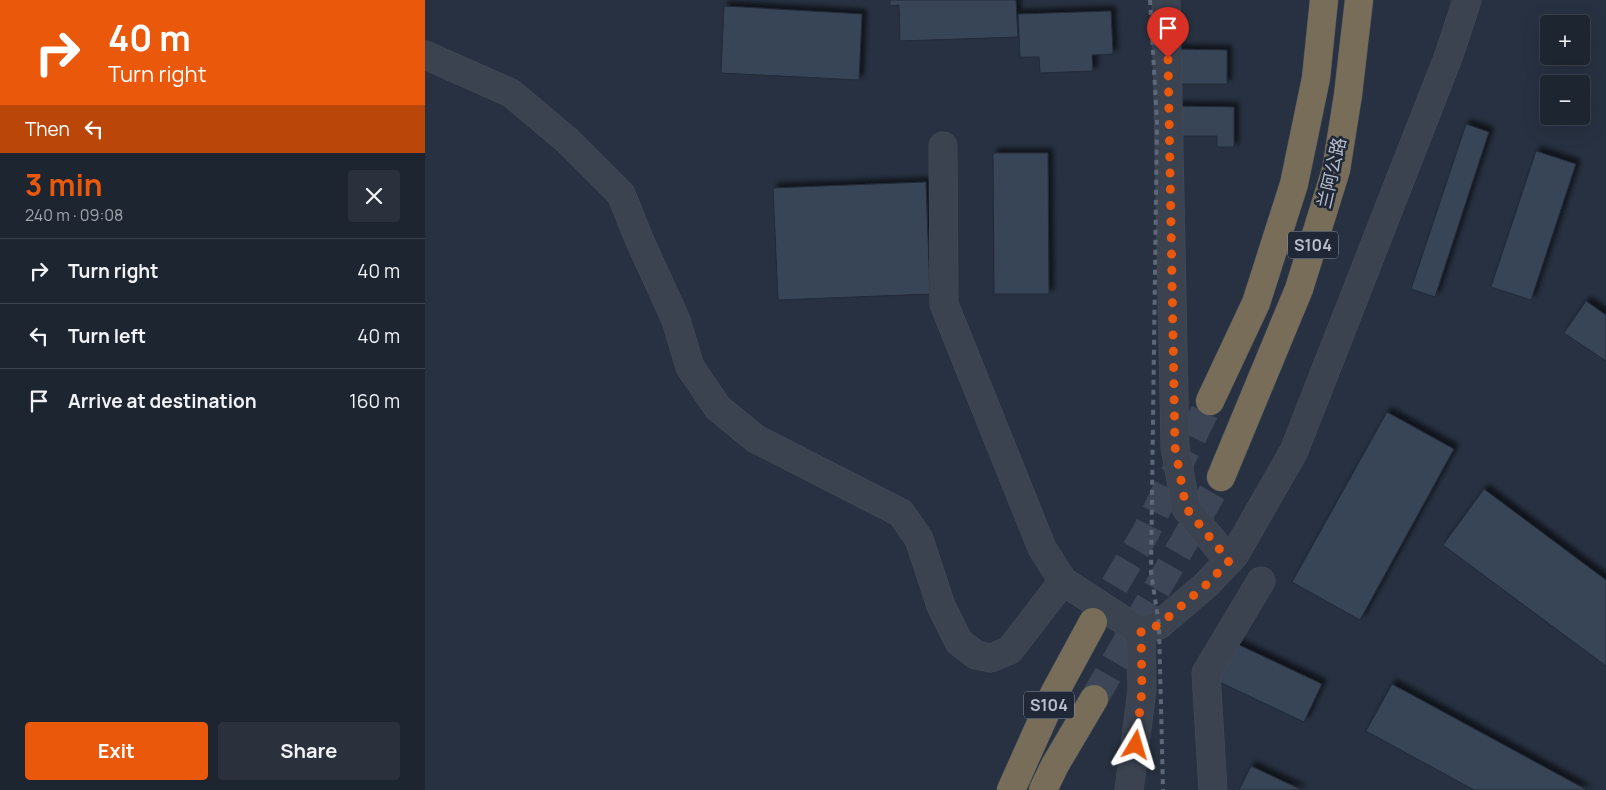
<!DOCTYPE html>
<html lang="en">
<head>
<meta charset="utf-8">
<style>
	:root { --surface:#1d2531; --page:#2a313d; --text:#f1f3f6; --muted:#a0a5ab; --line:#3b424d; --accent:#ea580c }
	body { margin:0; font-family:Manrope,"Noto Sans SC",sans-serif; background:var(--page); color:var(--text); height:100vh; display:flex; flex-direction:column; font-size:19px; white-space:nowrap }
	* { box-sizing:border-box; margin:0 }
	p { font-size:16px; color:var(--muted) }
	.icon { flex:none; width:28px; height:28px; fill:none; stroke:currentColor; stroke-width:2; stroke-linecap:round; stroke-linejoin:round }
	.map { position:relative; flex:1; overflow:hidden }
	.drawer { display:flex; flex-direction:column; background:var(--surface); width:425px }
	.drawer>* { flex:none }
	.top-card { background:#ea580c; color:#fff; overflow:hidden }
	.buttons { position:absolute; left:1115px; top:15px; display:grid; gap:10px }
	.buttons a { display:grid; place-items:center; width:50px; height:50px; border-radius:5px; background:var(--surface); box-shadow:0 5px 20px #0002,0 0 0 1px var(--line); font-size:25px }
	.pin { position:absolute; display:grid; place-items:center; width:42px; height:42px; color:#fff; margin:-51px -21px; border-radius:50% 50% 50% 0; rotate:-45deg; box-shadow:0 0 5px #0007 }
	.pin .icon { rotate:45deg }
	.me { position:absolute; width:55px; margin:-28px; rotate:7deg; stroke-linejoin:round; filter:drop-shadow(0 0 4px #0008) }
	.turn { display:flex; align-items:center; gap:18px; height:105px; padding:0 25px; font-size:22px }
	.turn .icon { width:65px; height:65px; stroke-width:2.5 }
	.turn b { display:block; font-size:35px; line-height:42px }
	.then { display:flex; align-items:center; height:48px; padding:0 25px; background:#0003; gap:10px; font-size:19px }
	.round { display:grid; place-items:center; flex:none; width:52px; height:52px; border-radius:5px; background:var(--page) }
	.headline { display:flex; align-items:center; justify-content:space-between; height:85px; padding:0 25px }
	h1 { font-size:30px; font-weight:700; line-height:38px; color:var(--accent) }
	.action { display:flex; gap:10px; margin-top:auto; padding:10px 25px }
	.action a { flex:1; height:58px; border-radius:5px; background:var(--accent); color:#fff; font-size:20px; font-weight:700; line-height:58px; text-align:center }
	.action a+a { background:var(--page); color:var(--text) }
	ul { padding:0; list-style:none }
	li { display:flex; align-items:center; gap:15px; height:65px; padding:0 25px; border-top:1px solid var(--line) }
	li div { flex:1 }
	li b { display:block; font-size:19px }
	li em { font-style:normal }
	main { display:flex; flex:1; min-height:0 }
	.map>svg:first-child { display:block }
	.building { fill:#394557; stroke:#222a38; filter:url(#shadow) }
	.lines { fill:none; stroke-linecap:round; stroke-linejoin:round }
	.highway-tunnel { stroke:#3d4656; stroke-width:28; stroke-dasharray:28 14; stroke-linecap:butt }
	.minor-casing { stroke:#454c5a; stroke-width:29 }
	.highway-casing { stroke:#464e5b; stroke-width:29 }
	.minor { stroke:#3b4351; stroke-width:28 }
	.highway { stroke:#776d58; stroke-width:28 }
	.rail { stroke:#5d6778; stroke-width:4; stroke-dasharray:5 5; stroke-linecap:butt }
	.route { stroke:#ea580c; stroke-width:9; stroke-dasharray:0 16.2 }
	.labels { text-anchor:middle; stroke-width:5; stroke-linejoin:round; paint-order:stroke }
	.shield { fill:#202837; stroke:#8a919f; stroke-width:1 }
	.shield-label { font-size:16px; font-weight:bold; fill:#b8becb }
	.street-label { font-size:18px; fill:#b8becb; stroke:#202837 }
</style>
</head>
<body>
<main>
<section class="drawer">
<div class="top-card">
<div class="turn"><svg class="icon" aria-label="right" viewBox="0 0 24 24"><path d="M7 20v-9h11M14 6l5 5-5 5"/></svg><div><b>40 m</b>Turn right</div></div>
<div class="then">Then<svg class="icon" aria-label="left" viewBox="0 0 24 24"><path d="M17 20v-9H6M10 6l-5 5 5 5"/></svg></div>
</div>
<div class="headline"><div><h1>3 min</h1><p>240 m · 09:08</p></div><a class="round"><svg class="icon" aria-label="close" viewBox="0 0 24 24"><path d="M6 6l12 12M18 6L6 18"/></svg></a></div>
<ul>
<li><svg class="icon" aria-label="right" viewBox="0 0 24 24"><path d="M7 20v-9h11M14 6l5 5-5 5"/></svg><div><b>Turn right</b></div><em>40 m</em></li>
<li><svg class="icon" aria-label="left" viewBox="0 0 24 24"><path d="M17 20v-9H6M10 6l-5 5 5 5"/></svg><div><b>Turn left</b></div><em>40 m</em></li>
<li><svg class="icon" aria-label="arrive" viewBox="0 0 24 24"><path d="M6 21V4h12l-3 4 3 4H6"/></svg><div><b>Arrive at destination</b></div><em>160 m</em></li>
</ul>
<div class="action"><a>Exit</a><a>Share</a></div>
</section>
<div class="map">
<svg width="1181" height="790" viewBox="0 0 1181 790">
	<defs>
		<filter id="shadow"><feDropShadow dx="4.5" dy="-4.5" stdDeviation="2.5" flood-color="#0009"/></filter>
	</defs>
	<rect width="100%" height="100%" fill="#273141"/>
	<g class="building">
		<polygon points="465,0 591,0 593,37 475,41 474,5 465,6"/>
		<polygon points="299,6 437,14 434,80 296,73"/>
		<polygon points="686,11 688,54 667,55 668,71 615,73 614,57 595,57 593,14"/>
		<polygon points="747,49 802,50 802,84 747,84"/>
		<polygon points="745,106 809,107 809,147 792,147 792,136 745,136"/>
		<polygon points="1041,124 1064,132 1010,297 986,289"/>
		<polygon points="1111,151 1151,164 1106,300 1066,287"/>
		<polygon points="568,153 623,153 624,294 569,294"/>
		<polygon points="501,182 505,294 353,300 348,188"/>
		<polygon points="1161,301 1181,315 1181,361 1139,333"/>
		<polygon points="962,412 1029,449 935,620 867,582"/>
		<polygon points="1059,489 1181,580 1181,666 1018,545"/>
		<polygon points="806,641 897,684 879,722 788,679"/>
		<polygon points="967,684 1162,790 1049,790 941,731"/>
		<polygon points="826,766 877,790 814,790"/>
	</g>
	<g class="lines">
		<g class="highway-tunnel">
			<polyline points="668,622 721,532 785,401"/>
			<polyline points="669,699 796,477"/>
		</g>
		<g class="minor-casing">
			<g id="minor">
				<polyline points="741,0 750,447 761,508 804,561"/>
				<polyline points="0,55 86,93 143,141 196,194 214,239 251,320 265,367 293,408 331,439 476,513 494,539 516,606 534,642 551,655 566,658 585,650 638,581"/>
				<polyline points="518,146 519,304 617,548 638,581 716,632"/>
				<polyline points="704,790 717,690 716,632 734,625 782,584 810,554 869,451 1024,55 1042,0"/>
				<polyline points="788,790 781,673 836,581"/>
			</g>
		</g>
		<g class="highway-casing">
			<g id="highway">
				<polyline points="785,401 831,303 869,184 891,78 899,0"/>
				<polyline points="796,477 874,289 911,170 923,95 934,0"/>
				<polyline points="586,790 629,694 668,622"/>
				<polyline points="618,790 630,765 669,699"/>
			</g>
		</g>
		<use href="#minor" class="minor"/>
		<use href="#highway" class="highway"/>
		<polyline class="rail" points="725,0 732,122 726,572 734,625 738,790"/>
	</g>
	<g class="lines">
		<polyline class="route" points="711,745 717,690 716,632 734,625 782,584 804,561 761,508 750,447 743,58"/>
	</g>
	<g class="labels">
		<g class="shield">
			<rect x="863" y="231.5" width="50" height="27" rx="4"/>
			<rect x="599" y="691.5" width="50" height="27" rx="4"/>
		</g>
		<g class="shield-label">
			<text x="888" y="251">S104</text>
			<text x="624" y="711">S104</text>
		</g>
		<g class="street-label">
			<text transform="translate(907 173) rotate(-77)" y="6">兰阿公路</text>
		</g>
	</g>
</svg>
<div class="buttons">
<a>+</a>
<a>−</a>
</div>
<div class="pin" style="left:743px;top:58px;background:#d93025"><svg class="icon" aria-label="arrive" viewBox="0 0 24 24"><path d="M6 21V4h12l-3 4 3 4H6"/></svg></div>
<svg class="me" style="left:711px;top:745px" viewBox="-20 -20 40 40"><path d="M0-17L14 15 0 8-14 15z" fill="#ea580c" stroke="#fff" stroke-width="4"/></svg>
</div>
</main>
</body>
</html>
